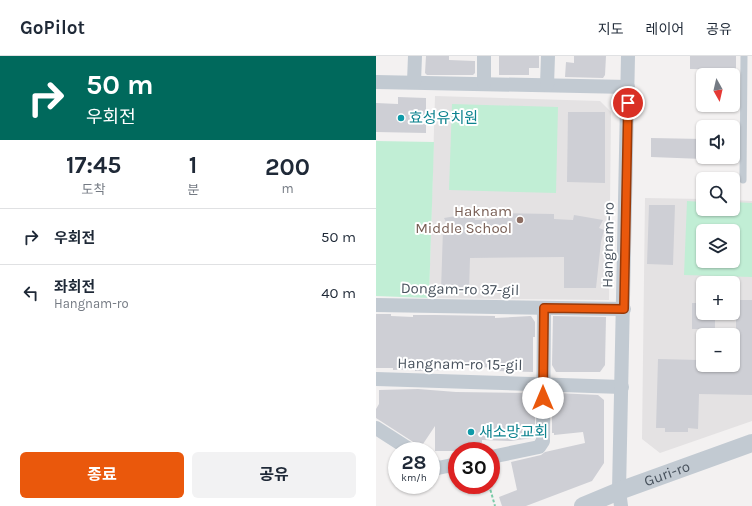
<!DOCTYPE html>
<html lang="ko">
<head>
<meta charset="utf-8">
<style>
	:root { --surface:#fff; --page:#f2f2f3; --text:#1f2937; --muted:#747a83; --line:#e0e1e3; --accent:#ea580c }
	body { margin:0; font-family:Karla,"Noto Sans KR",sans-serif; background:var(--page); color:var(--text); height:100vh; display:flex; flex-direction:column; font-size:15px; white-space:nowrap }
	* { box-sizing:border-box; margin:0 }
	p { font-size:13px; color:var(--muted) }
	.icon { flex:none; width:22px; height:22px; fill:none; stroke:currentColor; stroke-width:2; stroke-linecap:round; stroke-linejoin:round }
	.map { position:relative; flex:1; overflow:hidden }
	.panel { display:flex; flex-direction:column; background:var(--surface); width:376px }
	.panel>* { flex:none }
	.top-card { background:#00695c; color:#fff; overflow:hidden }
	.needle { width:26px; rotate:172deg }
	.controls { position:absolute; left:320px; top:12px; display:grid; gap:8px }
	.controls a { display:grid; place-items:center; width:44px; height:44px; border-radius:6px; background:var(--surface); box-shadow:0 1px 3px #0004; font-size:20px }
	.speed { position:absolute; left:12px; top:386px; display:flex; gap:8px; font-size:20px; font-weight:700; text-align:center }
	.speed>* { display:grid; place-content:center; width:52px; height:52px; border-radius:50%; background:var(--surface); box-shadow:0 1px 3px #0004; line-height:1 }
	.speed small { font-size:10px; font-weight:400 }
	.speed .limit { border:6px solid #d22; background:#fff; color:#111 }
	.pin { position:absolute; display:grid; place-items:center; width:34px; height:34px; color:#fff; margin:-17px; border:2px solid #fff; border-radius:50%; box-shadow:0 1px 4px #0007 }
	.me { position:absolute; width:44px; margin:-22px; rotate:0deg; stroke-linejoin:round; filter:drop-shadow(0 0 3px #0008) }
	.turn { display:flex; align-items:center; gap:14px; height:84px; padding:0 20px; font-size:18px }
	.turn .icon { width:52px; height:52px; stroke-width:2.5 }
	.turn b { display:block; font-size:28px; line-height:34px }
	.eta { display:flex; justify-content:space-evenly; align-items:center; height:68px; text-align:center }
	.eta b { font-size:24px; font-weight:700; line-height:28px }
	.primary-button { display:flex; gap:8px; margin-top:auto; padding:8px 20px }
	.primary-button a { flex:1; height:46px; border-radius:6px; background:var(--accent); color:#fff; font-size:16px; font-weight:700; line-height:46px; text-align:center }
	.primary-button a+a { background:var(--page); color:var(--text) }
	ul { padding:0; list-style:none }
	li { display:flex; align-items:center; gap:12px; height:56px; padding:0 20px; border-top:1px solid var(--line) }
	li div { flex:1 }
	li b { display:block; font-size:15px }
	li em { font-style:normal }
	header { display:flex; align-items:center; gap:24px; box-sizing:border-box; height:56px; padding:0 20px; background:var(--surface); border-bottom:1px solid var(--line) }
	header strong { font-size:19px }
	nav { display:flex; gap:22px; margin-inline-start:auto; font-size:14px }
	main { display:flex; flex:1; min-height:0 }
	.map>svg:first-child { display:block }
	.education { fill:#e4e2e3; fill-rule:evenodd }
	.green { fill:#c1eed5; fill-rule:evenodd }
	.building { fill:#cecfd5 }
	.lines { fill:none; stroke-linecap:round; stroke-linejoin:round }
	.path { stroke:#7acba8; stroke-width:2; stroke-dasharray:3 2; stroke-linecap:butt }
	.service { stroke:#c2cad2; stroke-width:7 }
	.minor { stroke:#c2cad2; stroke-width:14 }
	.tertiary { stroke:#c2cad2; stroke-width:18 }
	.route-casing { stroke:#983908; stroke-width:10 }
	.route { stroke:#ea580c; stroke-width:7 }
	.culture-dot { fill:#0f9aa8; stroke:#fff; stroke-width:1.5 }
	.education-dot { fill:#8d6e63; stroke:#fff; stroke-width:1.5 }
	.labels { text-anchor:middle; stroke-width:4; stroke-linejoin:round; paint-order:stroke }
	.culture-label { font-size:15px; fill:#0d838f; stroke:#fff; text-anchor:start }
	.education-label { font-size:15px; fill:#785e54; stroke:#fff; text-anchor:end }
	.street-label { font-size:15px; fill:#49535e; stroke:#fff }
</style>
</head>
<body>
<header>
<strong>GoPilot</strong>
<nav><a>지도</a><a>레이어</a><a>공유</a></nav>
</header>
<main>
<section class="panel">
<div class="top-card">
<div class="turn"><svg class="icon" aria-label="right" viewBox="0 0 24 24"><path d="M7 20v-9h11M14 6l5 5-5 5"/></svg><div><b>50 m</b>우회전</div></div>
</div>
<div class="eta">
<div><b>17:45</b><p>도착</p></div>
<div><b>1</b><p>분</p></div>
<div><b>200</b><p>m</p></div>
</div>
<ul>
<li><svg class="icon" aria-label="right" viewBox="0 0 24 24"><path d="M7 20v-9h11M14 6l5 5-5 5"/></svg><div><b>우회전</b></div><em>50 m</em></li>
<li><svg class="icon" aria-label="left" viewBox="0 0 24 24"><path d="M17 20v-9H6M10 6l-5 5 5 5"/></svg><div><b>좌회전</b><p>Hangnam-ro</p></div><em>40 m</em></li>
</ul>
<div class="primary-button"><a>종료</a><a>공유</a></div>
</section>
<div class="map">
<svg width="376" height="450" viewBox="0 0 376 450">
	<rect width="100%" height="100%" fill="#f3f1f1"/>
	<g class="education">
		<polygon points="59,40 224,45 235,56 233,244 53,242"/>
		<path d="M269,142L327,143V153H357V144L376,145V365L284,397L266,383ZM327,175H357V205H327ZM327,227H357V257H327ZM327,279H357V309H327Z"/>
	</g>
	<g class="green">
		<polygon points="76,48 182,51 180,137 73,134"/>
		<polygon points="0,85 58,86 53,242 0,240"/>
		<path d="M311,145L327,146V153H357V146L376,147V221L308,219ZM327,175H357V205H327Z"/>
	</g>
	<g class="building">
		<polygon points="50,0 73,0 73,4 99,5 99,17 97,19 51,19 49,17"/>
		<polygon points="123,0 163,0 163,12 153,12 153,19 123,19"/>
		<polygon points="198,0 230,0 229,19 227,22 189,21 190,6 198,7"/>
		<polygon points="314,0 360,0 360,14 314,13"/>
		<polygon points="22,41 50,42 50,77 0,76 0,47 22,48"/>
		<polygon points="192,56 229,56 229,127 191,126"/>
		<polygon points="275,82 327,83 327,103 275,101"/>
		<polygon points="273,149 299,149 297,209 271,208"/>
		<polygon points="98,157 99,164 119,163 119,157 178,158 178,163 197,164 198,159 227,164 223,172 228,174 225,186 220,232 188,232 188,201 94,202 93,235 65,235 67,173 72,170 68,162"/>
		<polygon points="357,244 376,244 376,339 323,338 322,373 312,372 312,376 289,376 289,372 280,372 282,303 324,304 324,309 357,309 357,304 360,304 360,263 357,263"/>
		<polygon points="316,247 327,247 327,257 339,257 339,273 316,273"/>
		<polygon points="0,258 15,258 15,260 37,261 37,259 59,259 119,260 119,262 155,260 159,266 159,281 157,281 157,316 121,315 121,312 102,311 102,309 73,309 73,314 39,315 39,313 17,314 17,312 0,312"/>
		<polygon points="177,260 230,261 229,309 224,316 180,316 176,309"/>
		<polygon points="42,333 80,336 155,337 159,341 159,380 156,382 135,385 106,384 106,387 100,387 89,395 59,395 59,370 45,391 0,362 0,353 3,348 3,334"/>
		<polygon points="181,337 222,339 228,344 228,407 216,425 150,450 126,450 123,441 141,434 135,406 165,399 169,396 209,387 207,376 178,379 178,377 176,377 176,342"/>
	</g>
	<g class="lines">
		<polyline class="path" points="113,429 119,450"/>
		<polyline class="service" points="367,124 368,0"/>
		<g class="minor">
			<polyline points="0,26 252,31"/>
			<polyline points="38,26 39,0"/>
			<polyline points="108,28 108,0"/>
			<polyline points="171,29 172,0"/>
			<polyline points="0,249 248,253"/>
			<polyline points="0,323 246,331"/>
			<polyline points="0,372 36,395"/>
			<polyline points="115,401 163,391 167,385 168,252"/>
			<polyline points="55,407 62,412 81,408"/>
			<polyline points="245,450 243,435 252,0"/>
		</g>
		<path class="tertiary" id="s1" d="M207,450L243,435L376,387"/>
	</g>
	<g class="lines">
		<g class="route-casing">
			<polyline id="route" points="167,342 168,252 248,253 252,47"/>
		</g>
		<use href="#route" class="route"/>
	</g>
	<g class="culture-dot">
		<circle cx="25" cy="62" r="4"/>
		<circle cx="95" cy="376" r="4"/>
	</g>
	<circle class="education-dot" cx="144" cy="164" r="4"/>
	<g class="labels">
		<g class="culture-label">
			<text x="33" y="67">효성유치원</text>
			<text x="103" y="381">새소망교회</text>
		</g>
		<g class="education-label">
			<text x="136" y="160">Haknam<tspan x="136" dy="17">Middle School</tspan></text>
		</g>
		<g class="street-label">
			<text transform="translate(232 189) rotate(-89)" y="5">Hangnam-ro</text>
			<text transform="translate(84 233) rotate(1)" y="5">Dongam-ro 37-gil</text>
			<text transform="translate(84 308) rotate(1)" y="5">Hangnam-ro 15-gil</text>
			<text dy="5" stroke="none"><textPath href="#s1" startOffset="90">Guri-ro</textPath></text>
		</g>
	</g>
</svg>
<div class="controls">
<a><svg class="needle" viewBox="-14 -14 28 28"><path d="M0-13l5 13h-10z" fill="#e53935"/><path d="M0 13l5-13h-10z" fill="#747a83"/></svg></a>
<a><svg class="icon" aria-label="sound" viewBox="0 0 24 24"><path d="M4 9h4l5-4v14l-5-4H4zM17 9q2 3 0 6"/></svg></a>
<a><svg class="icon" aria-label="search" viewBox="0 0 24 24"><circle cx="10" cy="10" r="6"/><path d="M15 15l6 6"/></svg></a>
<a><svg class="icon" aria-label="layers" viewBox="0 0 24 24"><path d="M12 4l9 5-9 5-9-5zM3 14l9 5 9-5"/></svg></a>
<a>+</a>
<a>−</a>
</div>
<div class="speed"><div>28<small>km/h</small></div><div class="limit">30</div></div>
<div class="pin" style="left:252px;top:47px;background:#d93025"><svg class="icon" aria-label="arrive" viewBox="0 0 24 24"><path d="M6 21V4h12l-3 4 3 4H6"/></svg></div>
<svg class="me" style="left:167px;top:342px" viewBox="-20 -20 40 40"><circle r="19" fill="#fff"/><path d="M0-13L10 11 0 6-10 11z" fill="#ea580c"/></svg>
</div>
</main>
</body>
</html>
